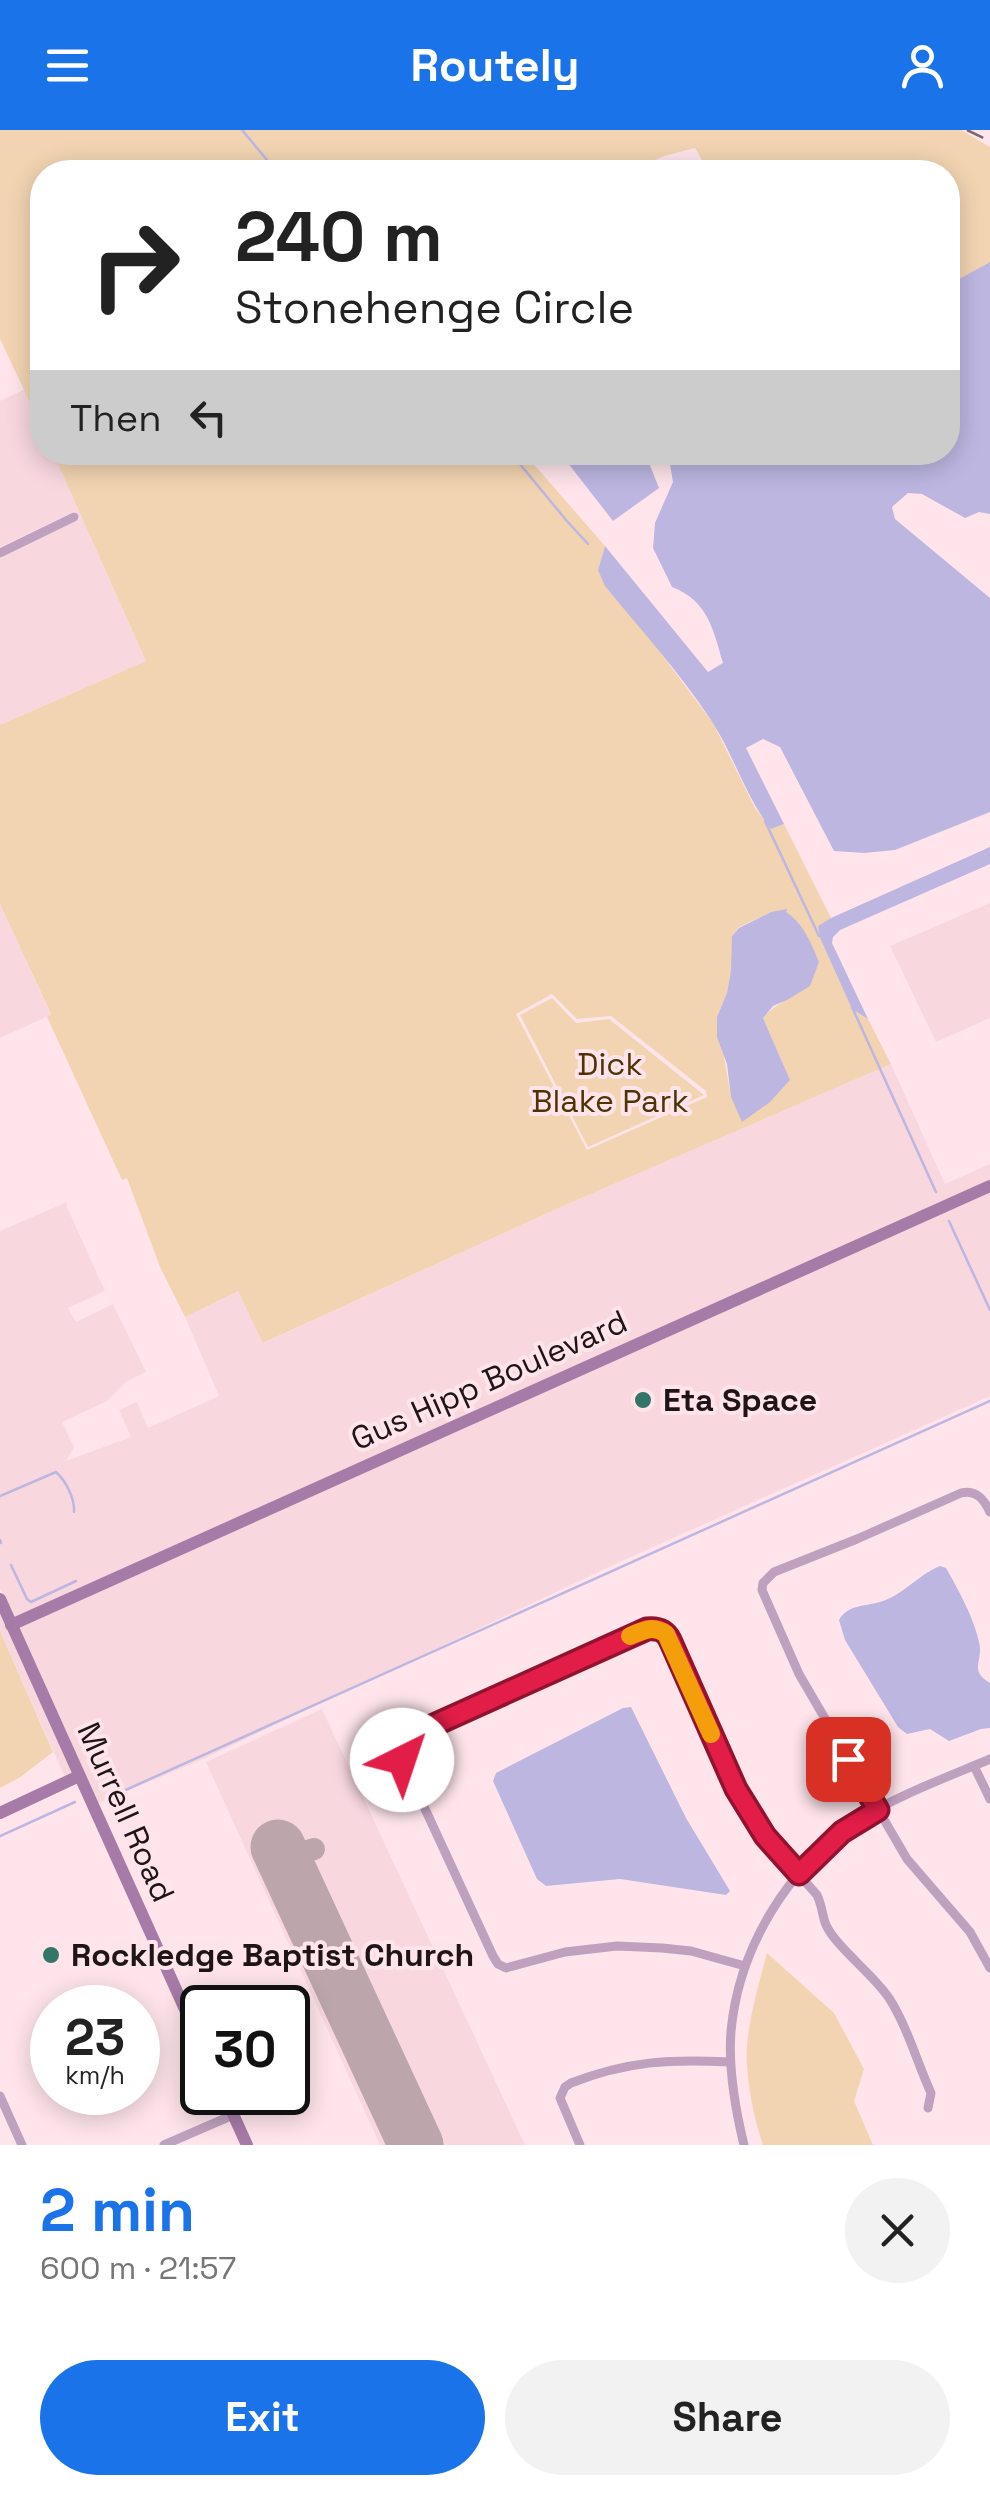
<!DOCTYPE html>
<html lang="en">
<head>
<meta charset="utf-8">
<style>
	:root { --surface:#fff; --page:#f2f2f2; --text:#222; --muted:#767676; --accent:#1a73e8 }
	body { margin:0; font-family:"Space Grotesk",sans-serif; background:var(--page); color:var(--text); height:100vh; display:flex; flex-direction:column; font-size:38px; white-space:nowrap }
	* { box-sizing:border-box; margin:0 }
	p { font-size:32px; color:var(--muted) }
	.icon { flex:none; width:55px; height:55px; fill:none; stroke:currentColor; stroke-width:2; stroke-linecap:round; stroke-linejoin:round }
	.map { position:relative; height:2015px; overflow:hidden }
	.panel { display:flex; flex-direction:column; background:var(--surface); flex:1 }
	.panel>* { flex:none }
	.banner { position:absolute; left:30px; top:30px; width:930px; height:305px; border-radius:40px; box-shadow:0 5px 25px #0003; background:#fff; color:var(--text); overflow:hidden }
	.speed { position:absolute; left:30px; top:1855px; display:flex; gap:20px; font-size:50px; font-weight:700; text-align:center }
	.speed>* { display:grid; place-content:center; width:130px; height:130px; border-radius:50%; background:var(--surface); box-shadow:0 5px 25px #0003; line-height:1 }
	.speed small { font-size:25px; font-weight:400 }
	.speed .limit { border:5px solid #111; border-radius:15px; background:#fff; color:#111 }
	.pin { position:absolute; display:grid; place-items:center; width:85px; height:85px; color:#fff; margin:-42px; border-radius:20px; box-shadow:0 5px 15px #0006 }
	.me { position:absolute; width:110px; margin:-55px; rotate:41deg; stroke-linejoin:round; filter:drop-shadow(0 0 8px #0008) }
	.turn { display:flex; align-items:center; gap:35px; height:210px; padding:0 40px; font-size:45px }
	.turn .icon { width:130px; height:130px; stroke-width:2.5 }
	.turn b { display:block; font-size:70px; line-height:85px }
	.then { display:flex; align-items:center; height:95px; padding:0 40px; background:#0003; gap:20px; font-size:38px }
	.round { display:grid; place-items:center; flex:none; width:105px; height:105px; border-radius:52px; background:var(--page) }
	.overview { display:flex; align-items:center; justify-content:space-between; height:170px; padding:0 40px }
	h1 { font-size:60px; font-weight:600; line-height:75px; color:var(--accent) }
	.cta { display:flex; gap:20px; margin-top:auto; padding:20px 40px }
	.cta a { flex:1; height:115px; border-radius:60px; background:var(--accent); color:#fff; font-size:40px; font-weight:600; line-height:115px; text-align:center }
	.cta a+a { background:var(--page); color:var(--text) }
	header { display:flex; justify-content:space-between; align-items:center; height:130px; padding:0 40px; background:var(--accent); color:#fff; font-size:45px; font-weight:600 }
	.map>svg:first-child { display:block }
	.built { fill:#f8d7df }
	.green { fill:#f2d4b2; fill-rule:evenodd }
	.water { fill:#bcb6e1 }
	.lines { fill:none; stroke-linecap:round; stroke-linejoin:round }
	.stream { stroke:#bcb6e1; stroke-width:2.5 }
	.taxiway { stroke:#bca6ab; stroke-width:22 }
	.runway { stroke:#bca6ab; stroke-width:55 }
	.street { stroke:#bfa1bf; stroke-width:9 }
	.secondary { stroke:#a77ba7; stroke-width:12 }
	.rail { stroke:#78676b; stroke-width:2.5; stroke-dasharray:18 18; stroke-linecap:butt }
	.route-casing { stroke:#92132f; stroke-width:25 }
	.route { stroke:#e11d48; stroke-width:18 }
	.slow { stroke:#f59e0b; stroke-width:18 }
	.poi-dot { fill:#337566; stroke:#ffe5eb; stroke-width:4 }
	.labels { text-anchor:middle; stroke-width:8; stroke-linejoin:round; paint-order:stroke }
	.park-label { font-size:32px; fill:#513303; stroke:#ffe5eb }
	.street-label { font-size:32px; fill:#1f1417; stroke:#ffe5eb }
	.poi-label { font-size:32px; font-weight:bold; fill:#1f1417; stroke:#ffe5eb; text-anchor:start }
</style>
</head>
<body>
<header><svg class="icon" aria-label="menu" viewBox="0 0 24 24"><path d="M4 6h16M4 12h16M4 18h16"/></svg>Routely<svg class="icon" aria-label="person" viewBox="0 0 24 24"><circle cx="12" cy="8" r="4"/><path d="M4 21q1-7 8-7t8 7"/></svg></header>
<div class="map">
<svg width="990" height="2015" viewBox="0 0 990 2015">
	<rect width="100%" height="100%" fill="#ffe5eb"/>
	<g class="built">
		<polygon points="25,259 42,298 42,322 53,323 146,531 0,595 0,428 80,389 75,381 0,417 0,271"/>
		<polygon points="990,773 990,888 936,912 890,816"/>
		<polygon points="0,774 51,885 0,908"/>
		<polygon points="891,934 945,1054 990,1034 990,1050 13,1489 0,1458 0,1101 67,1072 67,1077 105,1161 68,1178 76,1192 113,1174 146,1242 126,1252 107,1271 62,1292 74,1317 66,1331 131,1307 119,1280 137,1272 148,1298 219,1266 185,1187 238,1161 264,1213 563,1076"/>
		<polygon points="990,1061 990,1266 613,1435 203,1629 96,1674 17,1498"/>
		<polygon points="0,1480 73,1643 65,1647 0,1501"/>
		<polygon points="322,1579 525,2015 380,2015 206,1632"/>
	</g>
	<g class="green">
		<polygon points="0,0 961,0 990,17 990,132 948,155 948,42 709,42 695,18 664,26 628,42 42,42 42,298 0,209"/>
		<path d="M53,323H524L605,416L598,440L713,593L755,678L771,699L784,694L831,788L818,796L820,808L852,879L868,889L891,934L563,1076L263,1213L238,1161L185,1187L160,1137L127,1048L122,1050L47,887L51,884L0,774V595L146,531ZM771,782L819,832C812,846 803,856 791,866C779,876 774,875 763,888L790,950L731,967L717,887L727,863L732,840V806L739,797ZM552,864L577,889L611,886L706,961L707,967L587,1020L516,884Z"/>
		<polygon points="552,868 576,893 609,889 704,965 588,1017 520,885"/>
		<polygon points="0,1501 53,1622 19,1648 0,1658"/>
		<path d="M767,1823L834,1883L864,1939L854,1971L873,2015H763C753,1986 745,1945 747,1915C750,1884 759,1853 767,1823Z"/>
	</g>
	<g class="water">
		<path d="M990,132V384L979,382L965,388L922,364L908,363L892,377L895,389L990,468V682L895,720L864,723L834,721L780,617L763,609L746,618L784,694L771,699C745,666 734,625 711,590C680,543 641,500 605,456L598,440L605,416L708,542L723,533C713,499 708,471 672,457L653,418L655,393L673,352L668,323L948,322V155Z"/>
		<polygon points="580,323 645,323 659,358 613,391 564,328"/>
		<polygon points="990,717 990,734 840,800 833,807 832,813 868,889 852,879 820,808 818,796 831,788"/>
		<path d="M787,779L786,782C804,794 811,813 819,832L810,856L787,870L773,876L763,888L790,950L770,972L742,992L731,967L727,934L717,907V887L727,863L731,841L732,806L739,798L771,782Z"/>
		<path d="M940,1436L946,1438C958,1459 974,1488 979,1512C984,1531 968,1540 990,1553V1598L981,1599L949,1611L930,1599L907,1604L898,1597L845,1510L839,1490C849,1473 867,1477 883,1471C904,1464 918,1445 940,1436Z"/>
		<polygon points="631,1577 686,1688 730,1761 726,1765 620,1749 546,1756 537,1749 493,1651 496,1643 623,1578"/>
	</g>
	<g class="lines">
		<g class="stream">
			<polyline points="242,0 277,42"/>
			<polyline points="510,322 566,390 588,414"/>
			<polyline points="765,691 819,806"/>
			<polyline points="852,877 936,1062"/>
			<polyline points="949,1091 990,1180"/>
			<path d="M0,1366L56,1342C66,1351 75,1369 74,1382"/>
			<polyline points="0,1410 1,1413"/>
			<polyline points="11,1435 27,1469 31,1472 76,1451"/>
			<polyline points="110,1667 990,1271"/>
			<polyline points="0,1706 75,1672"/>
		</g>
		<polyline class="taxiway" points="283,1729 314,1719"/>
		<polyline class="runway" points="278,1717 416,2015"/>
		<g class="street">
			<polyline points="0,423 74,387"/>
			<path d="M990,1382C984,1369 976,1359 961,1363L857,1409L774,1442L763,1453L762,1460L799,1544L907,1729L970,1802L990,1838"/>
			<polyline points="974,1636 990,1669"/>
			<path d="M745,1836L691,1821L662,1818L617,1816L565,1822L506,1838L498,1834L493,1826L402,1629V1615L414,1604L647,1499L658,1498L667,1504L736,1659L765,1706L817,1765C822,1775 822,1785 826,1795C837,1818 873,1844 889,1868C907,1896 917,1932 931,1963L928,1978"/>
			<polyline points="0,1966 22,2015"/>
			<polyline points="164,2015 233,1985"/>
			<path d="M580,2015L560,1968L565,1957L571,1953C628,1931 669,1929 730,1932"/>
			<path d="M744,2015C735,1978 728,1939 731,1901C739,1817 788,1737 858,1691C893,1667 950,1646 990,1629"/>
		</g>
		<g class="secondary">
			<polyline points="0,1469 202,1917"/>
			<polyline points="11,1495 990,1056"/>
			<polyline points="0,1683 79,1646"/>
			<polyline points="223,1962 247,2015"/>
		</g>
		<polyline class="rail" points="967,0 990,11"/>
	</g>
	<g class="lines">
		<g class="route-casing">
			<path id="route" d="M402,1630V1614L414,1604L647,1499C658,1498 665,1500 670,1510L736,1659L765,1706L799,1744L842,1702L878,1680L848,1629"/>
		</g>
		<use href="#route" class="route"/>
		<path class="slow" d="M630,1506C644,1500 653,1495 666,1504L711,1604"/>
	</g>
	<g class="poi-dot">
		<circle cx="643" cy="1270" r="10"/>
		<circle cx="51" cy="1825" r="10"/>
	</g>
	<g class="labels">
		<g class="park-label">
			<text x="610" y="945">Dick<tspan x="610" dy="37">Blake Park</tspan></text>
		</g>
		<g class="street-label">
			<text transform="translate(489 1250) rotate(-24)" y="11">Gus Hipp Boulevard</text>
			<text transform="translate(126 1682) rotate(66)" y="11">Murrell Road</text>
		</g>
		<g class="poi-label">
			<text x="663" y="1281">Eta Space</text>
			<text x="71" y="1836">Rockledge Baptist Church</text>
		</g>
	</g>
</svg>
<div class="speed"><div>23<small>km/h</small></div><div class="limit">30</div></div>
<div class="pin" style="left:848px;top:1629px;background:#d93025"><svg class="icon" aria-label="arrive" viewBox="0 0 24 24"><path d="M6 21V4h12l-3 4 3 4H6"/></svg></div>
<svg class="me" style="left:402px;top:1630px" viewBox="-20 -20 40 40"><circle r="19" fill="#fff"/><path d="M0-13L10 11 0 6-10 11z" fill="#e11d48"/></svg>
<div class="banner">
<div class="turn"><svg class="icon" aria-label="right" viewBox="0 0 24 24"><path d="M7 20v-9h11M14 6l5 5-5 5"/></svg><div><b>240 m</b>Stonehenge Circle</div></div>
<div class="then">Then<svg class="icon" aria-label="left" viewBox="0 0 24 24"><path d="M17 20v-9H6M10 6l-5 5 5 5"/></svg></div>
</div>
</div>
<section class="panel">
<div class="overview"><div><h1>2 min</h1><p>600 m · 21:57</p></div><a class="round"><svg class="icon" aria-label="close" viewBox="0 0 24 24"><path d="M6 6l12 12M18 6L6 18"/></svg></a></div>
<div class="cta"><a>Exit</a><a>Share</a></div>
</section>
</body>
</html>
